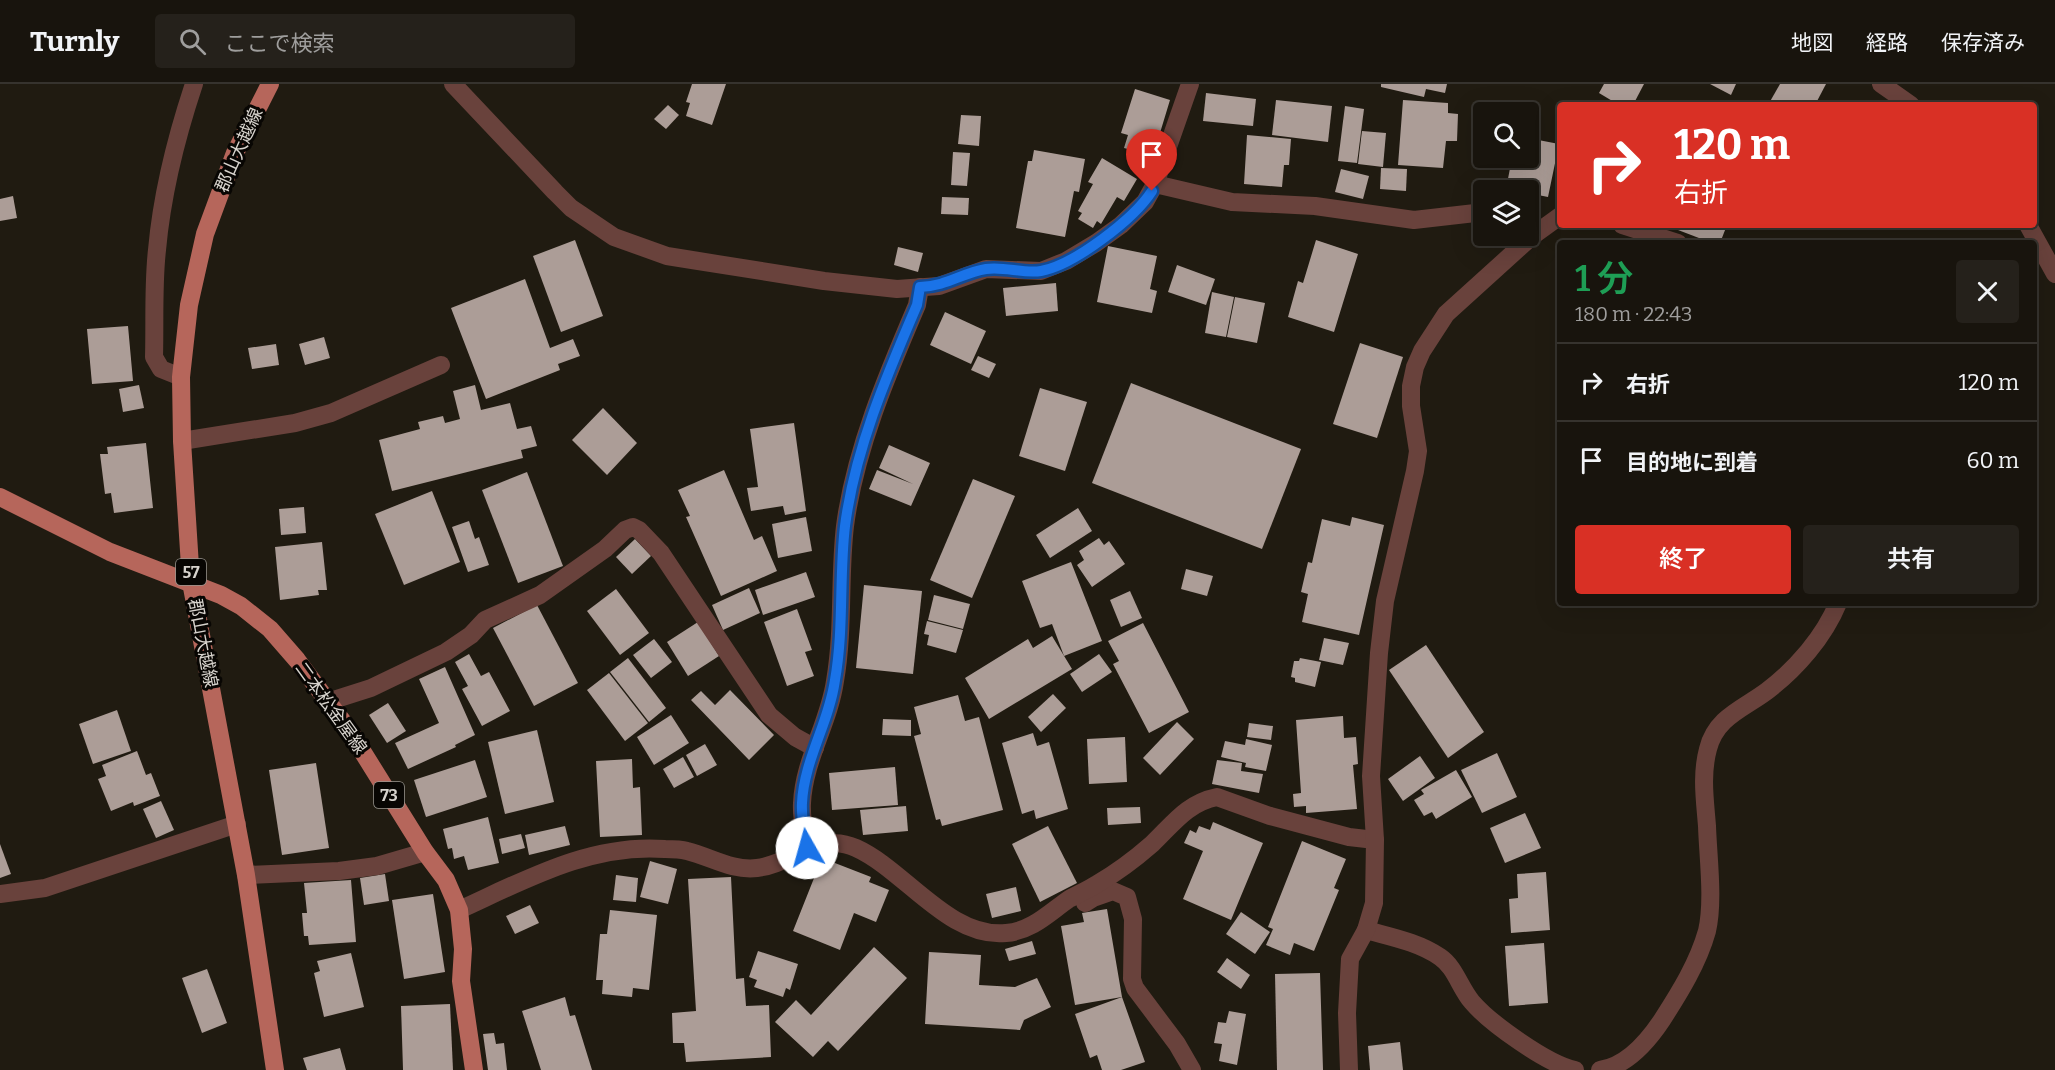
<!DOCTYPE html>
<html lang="ja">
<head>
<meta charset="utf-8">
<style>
	:root { --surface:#18140d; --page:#25211b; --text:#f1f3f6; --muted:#9f9e9d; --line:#36332e; --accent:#d93025 }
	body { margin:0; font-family:Bitter,"Noto Sans JP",serif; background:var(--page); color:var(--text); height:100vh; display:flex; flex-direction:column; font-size:22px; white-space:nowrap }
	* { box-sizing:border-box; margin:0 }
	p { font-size:20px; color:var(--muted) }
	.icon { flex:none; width:33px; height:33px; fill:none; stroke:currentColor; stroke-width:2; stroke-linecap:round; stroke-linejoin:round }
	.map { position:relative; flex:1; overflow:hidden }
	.sheet { position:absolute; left:1557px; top:156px; width:480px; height:366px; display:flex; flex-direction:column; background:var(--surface); border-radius:6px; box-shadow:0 6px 24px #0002,0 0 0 2px var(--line) }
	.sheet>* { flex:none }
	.hud { position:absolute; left:1557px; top:18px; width:480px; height:126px; border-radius:6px; box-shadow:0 6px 24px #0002,0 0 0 2px var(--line); background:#d93025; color:#fff; overflow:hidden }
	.controls { position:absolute; left:1473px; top:18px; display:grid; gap:12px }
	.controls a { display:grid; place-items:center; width:66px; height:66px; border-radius:6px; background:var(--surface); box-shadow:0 6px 24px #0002,0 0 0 2px var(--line); font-size:30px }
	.pin { position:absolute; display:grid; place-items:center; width:51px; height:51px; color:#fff; margin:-62px -26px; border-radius:50% 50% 50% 0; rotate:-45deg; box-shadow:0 0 6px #0007 }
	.pin .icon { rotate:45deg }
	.me { position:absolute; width:66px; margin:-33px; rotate:353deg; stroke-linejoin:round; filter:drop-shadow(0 0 4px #0008) }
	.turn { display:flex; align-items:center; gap:21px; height:126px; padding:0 18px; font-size:27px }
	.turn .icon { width:78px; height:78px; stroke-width:2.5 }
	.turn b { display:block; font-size:42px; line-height:51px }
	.round { display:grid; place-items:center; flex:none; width:63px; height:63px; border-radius:6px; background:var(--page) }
	.headline { display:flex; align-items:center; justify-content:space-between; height:102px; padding:0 18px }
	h1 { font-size:36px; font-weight:600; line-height:45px; color:#1e9e55 }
	.action { display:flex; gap:12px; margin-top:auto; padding:12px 18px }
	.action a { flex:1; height:69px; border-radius:6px; background:var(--accent); color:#fff; font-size:24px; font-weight:600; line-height:69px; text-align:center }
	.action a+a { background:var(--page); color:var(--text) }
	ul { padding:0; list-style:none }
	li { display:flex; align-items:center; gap:18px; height:78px; padding:0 18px; border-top:2px solid var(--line) }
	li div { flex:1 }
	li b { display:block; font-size:22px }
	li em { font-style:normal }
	header { display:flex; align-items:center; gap:36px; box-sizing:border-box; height:84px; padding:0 30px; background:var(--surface); border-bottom:2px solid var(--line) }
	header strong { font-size:28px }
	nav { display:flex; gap:33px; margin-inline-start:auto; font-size:21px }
	.search { width:420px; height:54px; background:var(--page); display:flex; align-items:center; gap:15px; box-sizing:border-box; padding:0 21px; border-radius:6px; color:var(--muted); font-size:22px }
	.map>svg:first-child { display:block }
	.building { fill:#ac9d97 }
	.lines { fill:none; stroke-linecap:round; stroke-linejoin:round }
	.minor { stroke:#69423c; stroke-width:18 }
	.major { stroke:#b6665b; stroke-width:18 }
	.route-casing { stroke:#114b97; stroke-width:15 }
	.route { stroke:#1a73e8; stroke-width:10 }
	.labels { text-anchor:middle; stroke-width:6; stroke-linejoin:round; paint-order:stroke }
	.shield { fill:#080603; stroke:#999690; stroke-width:1.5 }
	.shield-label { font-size:16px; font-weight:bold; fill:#d7d3cd }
	.street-label { font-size:18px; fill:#d7d3cd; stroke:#080603 }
</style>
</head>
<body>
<header>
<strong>Turnly</strong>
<div class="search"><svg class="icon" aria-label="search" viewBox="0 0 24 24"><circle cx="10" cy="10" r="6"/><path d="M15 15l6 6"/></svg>ここで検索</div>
<nav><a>地図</a><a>経路</a><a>保存済み</a></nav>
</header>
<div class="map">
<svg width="2055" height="986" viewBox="0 0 2055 986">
	<rect width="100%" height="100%" fill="#201b11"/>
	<g class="building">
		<polygon points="692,0 726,0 712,41 686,32 690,19 686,18"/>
		<polygon points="1381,0 1447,0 1445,9 1426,5 1424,13 1381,3"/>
		<polygon points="1604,0 1644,0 1633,21 1619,21 1599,9"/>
		<polygon points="1710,0 1736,0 1731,11"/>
		<polygon points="1780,0 1826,0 1815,21 1768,21"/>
		<polygon points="1135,5 1170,16 1153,72 1124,64 1128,51 1121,49"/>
		<polygon points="1206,9 1256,15 1253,42 1203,37"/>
		<polygon points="1276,16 1332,22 1328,58 1272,51"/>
		<polygon points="1403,16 1448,19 1448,29 1458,30 1457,57 1446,57 1443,84 1398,81"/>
		<polygon points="668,21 679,31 666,45 654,35"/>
		<polygon points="1345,22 1364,25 1357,79 1338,77"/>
		<polygon points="961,31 981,32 979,62 958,60"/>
		<polygon points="1362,47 1386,49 1383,83 1358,80"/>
		<polygon points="1247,51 1291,55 1289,81 1284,81 1282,103 1244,100"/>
		<polygon points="1528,54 1559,60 1548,113 1528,109 1528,106 1506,105 1512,74 1528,74"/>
		<polygon points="1034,66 1085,75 1079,108 1074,107 1065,153 1016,144 1028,77 1032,77"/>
		<polygon points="953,68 970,69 967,102 951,101"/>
		<polygon points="1102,74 1137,95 1124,117 1117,113 1101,140 1097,137 1093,144 1078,135 1082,129 1078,127 1093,100 1088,98"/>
		<polygon points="1381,84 1407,85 1406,107 1380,105"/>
		<polygon points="1341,85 1369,92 1363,115 1335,108"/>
		<polygon points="13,112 17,134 0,137 0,115"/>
		<polygon points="942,113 969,114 968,131 941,130"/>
		<polygon points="1665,141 1727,141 1720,159 1712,159"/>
		<polygon points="575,156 603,232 561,248 533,172"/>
		<polygon points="1316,156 1358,170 1334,248 1288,233 1298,197 1303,199"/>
		<polygon points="1108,162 1157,172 1150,205 1157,207 1152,229 1097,218"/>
		<polygon points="898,163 923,169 918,188 894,181"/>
		<polygon points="1177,181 1215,195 1206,221 1168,208"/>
		<polygon points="525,195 550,264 573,255 580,272 558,280 560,286 486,315 451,224"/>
		<polygon points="1056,199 1058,227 1006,232 1003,204"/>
		<polygon points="1212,208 1234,213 1226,253 1205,249"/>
		<polygon points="1235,213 1265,219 1257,259 1227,253"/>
		<polygon points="945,228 986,247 971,280 930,261"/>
		<polygon points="128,242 133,297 92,300 87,245"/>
		<polygon points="324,253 330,274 305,281 299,260"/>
		<polygon points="1360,259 1403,273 1377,354 1333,340"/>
		<polygon points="276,260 279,281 252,285 248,264"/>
		<polygon points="978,272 996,280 989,294 971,286"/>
		<polygon points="1131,299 1301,365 1262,465 1092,399"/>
		<polygon points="139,301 144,324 123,328 119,305"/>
		<polygon points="475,301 481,326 510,319 517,345 531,342 537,362 521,366 523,374 392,407 379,356 420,345 418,338 443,332 445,339 460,335 453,307"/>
		<polygon points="1040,304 1087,318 1065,387 1019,372"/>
		<polygon points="603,324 637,359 607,391 572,356"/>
		<polygon points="794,339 806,427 785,431 783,422 751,427 747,404 758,403 750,345"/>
		<polygon points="146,359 153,424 114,429 111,409 105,410 100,370 108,370 107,363"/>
		<polygon points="889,361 930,379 911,422 869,405 877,386 913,400 879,384"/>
		<polygon points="724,386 754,456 762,452 777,487 721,512 686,433 690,432 678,406"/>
		<polygon points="527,388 563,482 518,499 482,406"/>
		<polygon points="973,395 1015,412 972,514 930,496"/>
		<polygon points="432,407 460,478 404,501 375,430"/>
		<polygon points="304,423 306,449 281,451 279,425"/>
		<polygon points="1078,424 1092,447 1050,474 1036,451"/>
		<polygon points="806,433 812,467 778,474 772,440"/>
		<polygon points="1352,433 1384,441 1359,551 1302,538 1308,510 1301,508 1308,478 1312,479 1322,435 1350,442"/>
		<polygon points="469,437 475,455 479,453 489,481 468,488 452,443"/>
		<polygon points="1099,454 1104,461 1109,457 1125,480 1092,503 1077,481 1084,476 1079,467"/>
		<polygon points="635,455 651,472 632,490 616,473"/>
		<polygon points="322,458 327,506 318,506 319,511 280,516 275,463"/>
		<polygon points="1071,478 1102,557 1064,572 1052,540 1040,544 1022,497"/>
		<polygon points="1186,485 1213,492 1207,512 1181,505"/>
		<polygon points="806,488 815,513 763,531 755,506"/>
		<polygon points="864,501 922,507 913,590 856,584"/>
		<polygon points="749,504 760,529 723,546 712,521"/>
		<polygon points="616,505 649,549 620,571 587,527"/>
		<polygon points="1130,507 1142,534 1121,543 1110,516"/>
		<polygon points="934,511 970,520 963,545 928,536"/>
		<polygon points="537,521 578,599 534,622 493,544"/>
		<polygon points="797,525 812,566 805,568 814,592 787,602 764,538"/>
		<polygon points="927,537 963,546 956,569 927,561 929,551 924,550"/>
		<polygon points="698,538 719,572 688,592 667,558"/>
		<polygon points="1143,539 1189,628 1149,649 1113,580 1119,577 1108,557"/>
		<polygon points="1052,552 1072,585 989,635 965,594 1028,555 1033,564"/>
		<polygon points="1324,554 1349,559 1343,581 1319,576"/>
		<polygon points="654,555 672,578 651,594 633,571"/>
		<polygon points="1426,561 1484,648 1448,674 1389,586"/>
		<polygon points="469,570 481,592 489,588 510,627 482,642 462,605 468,602 455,578"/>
		<polygon points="1099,570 1112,588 1082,608 1070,590"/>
		<polygon points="628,574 666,624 649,638 610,588"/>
		<polygon points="1300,574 1321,578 1315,603 1295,598 1295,594 1291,593 1294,577 1299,577"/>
		<polygon points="445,583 475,651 455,661 456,663 408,685 395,659 439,639 419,595"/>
		<polygon points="609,589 648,639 625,657 587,606"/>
		<polygon points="730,606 774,651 749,676 691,616 701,607 715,621"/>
		<polygon points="1053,610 1066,624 1041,648 1028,633"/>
		<polygon points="958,611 965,637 979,633 1003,726 942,742 940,735 936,736 914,652 921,650 914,623"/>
		<polygon points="388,619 406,647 387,659 369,631"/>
		<polygon points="117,626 131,667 93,680 79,640"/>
		<polygon points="671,631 689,659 654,681 637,653"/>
		<polygon points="1343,632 1344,654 1356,653 1358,680 1353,681 1357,725 1306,729 1306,722 1294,723 1293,710 1301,709 1296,636"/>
		<polygon points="883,635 911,636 911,652 882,651"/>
		<polygon points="1177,638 1194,655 1160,691 1143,674"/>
		<polygon points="1249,639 1273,642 1271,656 1247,653"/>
		<polygon points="537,646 554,718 505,730 488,658"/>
		<polygon points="1033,649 1037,662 1049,658 1068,725 1036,735 1034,726 1022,730 1002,659"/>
		<polygon points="1125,653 1127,698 1089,700 1087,655"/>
		<polygon points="1246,655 1272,661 1266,687 1245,683 1246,679 1221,673 1225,657 1245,661"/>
		<polygon points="705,660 717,681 697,692 686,671"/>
		<polygon points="137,667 146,691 151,689 160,712 134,722 133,718 111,727 98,695 106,692 102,681"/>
		<polygon points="1497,669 1517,713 1482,729 1461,686"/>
		<polygon points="1420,672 1435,694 1403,717 1388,695"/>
		<polygon points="683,673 694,693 674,704 663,685"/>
		<polygon points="632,675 633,704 640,703 642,751 600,753 596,677"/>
		<polygon points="475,676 487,713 426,733 414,696"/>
		<polygon points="1217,676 1242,679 1241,687 1263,690 1259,709 1212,700"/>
		<polygon points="316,679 329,764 282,771 269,686"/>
		<polygon points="895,683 898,721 832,726 829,689"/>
		<polygon points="1456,686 1472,713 1436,735 1432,728 1424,732 1414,716 1424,710 1421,706"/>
		<polygon points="161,717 174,746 156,754 143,725"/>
		<polygon points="906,722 908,747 863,751 860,726"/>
		<polygon points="1140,723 1141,739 1108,741 1107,724"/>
		<polygon points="1525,729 1541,764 1505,779 1490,744"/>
		<polygon points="488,733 499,779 468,786 464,772 454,775 452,764 448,765 443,745"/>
		<polygon points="1213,738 1263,759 1231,836 1183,815 1203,767 1184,759 1190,746 1196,749 1199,742 1210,746"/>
		<polygon points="565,742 570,761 529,771 525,751"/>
		<polygon points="1048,742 1077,799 1040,818 1012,760"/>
		<polygon points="521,750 525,764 502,770 499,755"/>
		<polygon points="1302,757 1346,775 1334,804 1339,806 1314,867 1294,859 1290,871 1266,861 1273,845 1268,843"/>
		<polygon points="0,760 11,790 0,794"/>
		<polygon points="822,774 871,793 869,798 889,806 876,838 854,829 840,866 793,847"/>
		<polygon points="650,777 677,785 668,820 640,813"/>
		<polygon points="1546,788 1550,846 1511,849 1509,815 1518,814 1517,790"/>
		<polygon points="385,790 389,817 364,821 360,794"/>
		<polygon points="616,791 638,794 636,818 613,816"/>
		<polygon points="731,793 736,895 744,894 746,922 769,921 771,973 686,978 684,959 673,959 672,929 696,927 688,795"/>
		<polygon points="351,796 356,858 309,861 308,852 304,852 302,829 307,829 304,799"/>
		<polygon points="1016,803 1021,827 992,834 986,810"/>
		<polygon points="433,810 445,888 404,895 392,816"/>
		<polygon points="530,821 539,839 515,850 506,832"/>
		<polygon points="1107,825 1122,913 1075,921 1061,842 1084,838 1082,829"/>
		<polygon points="610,826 657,831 649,906 633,904 632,913 602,910 603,896 596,896 600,850 607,850"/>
		<polygon points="1241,828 1270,848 1255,870 1226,850"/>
		<polygon points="1032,857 1036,870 1009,877 1005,865"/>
		<polygon points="1544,859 1548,919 1509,922 1505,862"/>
		<polygon points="874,863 907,894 838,967 828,957 813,973 775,938 796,916 811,931"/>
		<polygon points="758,867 798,880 790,906 786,904 783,913 754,903 757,896 749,893"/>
		<polygon points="929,868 981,871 979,901 1015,903 1037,894 1051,923 1024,936 1020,946 925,940"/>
		<polygon points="351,869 364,923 324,933 314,889 320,887 317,877"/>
		<polygon points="1227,874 1250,891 1241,905 1217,888"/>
		<polygon points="207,885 227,939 202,949 182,894"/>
		<polygon points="1320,889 1323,986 1277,986 1275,890"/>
		<polygon points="565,913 570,932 575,931 592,986 541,986 522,927"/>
		<polygon points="1122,913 1145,978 1121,986 1102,986 1097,971 1090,974 1075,930"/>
		<polygon points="450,920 453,986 403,986 401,922"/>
		<polygon points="1229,927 1246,930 1237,981 1219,977 1222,960 1214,959 1218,938 1226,939"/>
		<polygon points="494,949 496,960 504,959 507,986 488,986 483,950"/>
		<polygon points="1400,958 1403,986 1370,986 1368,962"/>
		<polygon points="340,964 346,986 307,986 303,974"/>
	</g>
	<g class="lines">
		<g class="minor">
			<polyline points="453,0 555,108 571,124 614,153 667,172 692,176 824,197 897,205 939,202 986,185 1041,187 1066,177 1096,159 1121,141 1145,118 1155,100 1190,0"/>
			<polyline points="1881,0 1911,21"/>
			<polyline points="1155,100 1232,118 1315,122 1414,136 1484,128"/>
			<polyline points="1622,141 1678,159"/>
			<polyline points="2028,141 2055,190"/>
			<path d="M181,293L161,285L154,273C155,237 153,201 157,166C162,110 176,54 194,0"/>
			<polyline points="182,357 295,339 331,329 441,281"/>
			<polyline points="327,618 371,604 446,568 471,551 485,536 540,511 605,465 625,446 633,443 639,446 661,469 769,631 795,653 815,664"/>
			<path d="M807,764C805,750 801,734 802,719C804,676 829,639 835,597C844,545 839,493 845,442C855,366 887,291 917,221L920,203"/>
			<polyline points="246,791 339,787 377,782 425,768"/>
			<polyline points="0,810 45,804 237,740"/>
			<polyline points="1085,819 1093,814 1113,807 1127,813 1133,835 1132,895 1135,904 1177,960 1192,986"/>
			<path d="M459,826C525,796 591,759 665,765C672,765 680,765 687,767C711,773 732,787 757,784C792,780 819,747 856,764C905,786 949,855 1006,849C1032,847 1049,829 1069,815C1078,810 1088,806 1097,800C1116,789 1136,774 1152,760C1173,740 1187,719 1217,713L1270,732L1349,753L1375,756"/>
			<path d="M1366,846C1391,853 1418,858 1440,873C1455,883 1460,904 1472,918C1490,939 1547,980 1575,986"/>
			<polyline points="1349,986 1347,929 1350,875 1366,846 1374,819 1375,756 1371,692 1379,569 1385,517 1415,387 1418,367 1411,322 1411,302 1415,283 1422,267 1446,230 1531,153 1560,132"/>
			<path d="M1600,986C1627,982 1648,957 1662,936C1680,908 1698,879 1707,847C1714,817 1708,773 1707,742C1705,716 1701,691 1708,665C1716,633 1743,625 1767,607C1796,585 1824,553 1838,519"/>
		</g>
		<g class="major">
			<polyline points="270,0 235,69 205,150 189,221 181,293 182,357 191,498 246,791 275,986"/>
			<polyline points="0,413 110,468 221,511 241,522 270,545 297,576 349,646 425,768 446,796 459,826 463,865 461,897 474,986"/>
		</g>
	</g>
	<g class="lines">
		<g class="route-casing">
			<path id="route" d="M807,764C805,750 801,734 802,719C804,676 829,639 835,596C844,545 839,493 845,442C855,365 887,291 917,221L920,203C947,202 962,189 986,185C1004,182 1023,190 1041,187C1074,181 1134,135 1152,107"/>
		</g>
		<use href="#route" class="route"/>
	</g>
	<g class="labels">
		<g class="shield">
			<rect x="176" y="475" width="30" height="26" rx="4.5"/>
			<rect x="374" y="698" width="30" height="26" rx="4.5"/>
		</g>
		<g class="shield-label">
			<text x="191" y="494">57</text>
			<text x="389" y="717">73</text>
		</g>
		<g class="street-label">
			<text transform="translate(239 66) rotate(-66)" y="6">郡山大越線</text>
			<text transform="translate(203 559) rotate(79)" y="6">郡山大越線</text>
			<text transform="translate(331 624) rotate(54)" y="6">二本松金屋線</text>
		</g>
	</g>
</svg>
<div class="controls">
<a><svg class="icon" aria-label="search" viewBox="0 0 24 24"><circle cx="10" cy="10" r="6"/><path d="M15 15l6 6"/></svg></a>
<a><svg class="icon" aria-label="layers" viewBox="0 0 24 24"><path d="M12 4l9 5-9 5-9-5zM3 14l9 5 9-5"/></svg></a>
</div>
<div class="pin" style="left:1152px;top:107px;background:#d93025"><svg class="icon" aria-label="arrive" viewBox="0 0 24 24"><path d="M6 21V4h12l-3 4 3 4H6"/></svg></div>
<svg class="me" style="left:807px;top:764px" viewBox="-20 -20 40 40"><circle r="19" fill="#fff"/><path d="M0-13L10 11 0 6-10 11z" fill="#1a73e8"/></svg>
<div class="hud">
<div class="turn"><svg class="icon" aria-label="right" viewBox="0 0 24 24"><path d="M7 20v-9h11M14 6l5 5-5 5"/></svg><div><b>120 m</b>右折</div></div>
</div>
<section class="sheet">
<div class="headline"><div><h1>1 分</h1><p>180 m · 22:43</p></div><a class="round"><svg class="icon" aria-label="close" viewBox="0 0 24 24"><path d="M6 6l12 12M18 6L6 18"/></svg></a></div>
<ul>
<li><svg class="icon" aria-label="right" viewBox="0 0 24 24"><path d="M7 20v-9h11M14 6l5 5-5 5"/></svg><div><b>右折</b></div><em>120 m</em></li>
<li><svg class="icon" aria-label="arrive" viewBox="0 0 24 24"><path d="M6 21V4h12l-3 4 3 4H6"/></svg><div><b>目的地に到着</b></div><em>60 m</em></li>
</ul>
<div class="action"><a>終了</a><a>共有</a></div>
</section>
</div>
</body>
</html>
